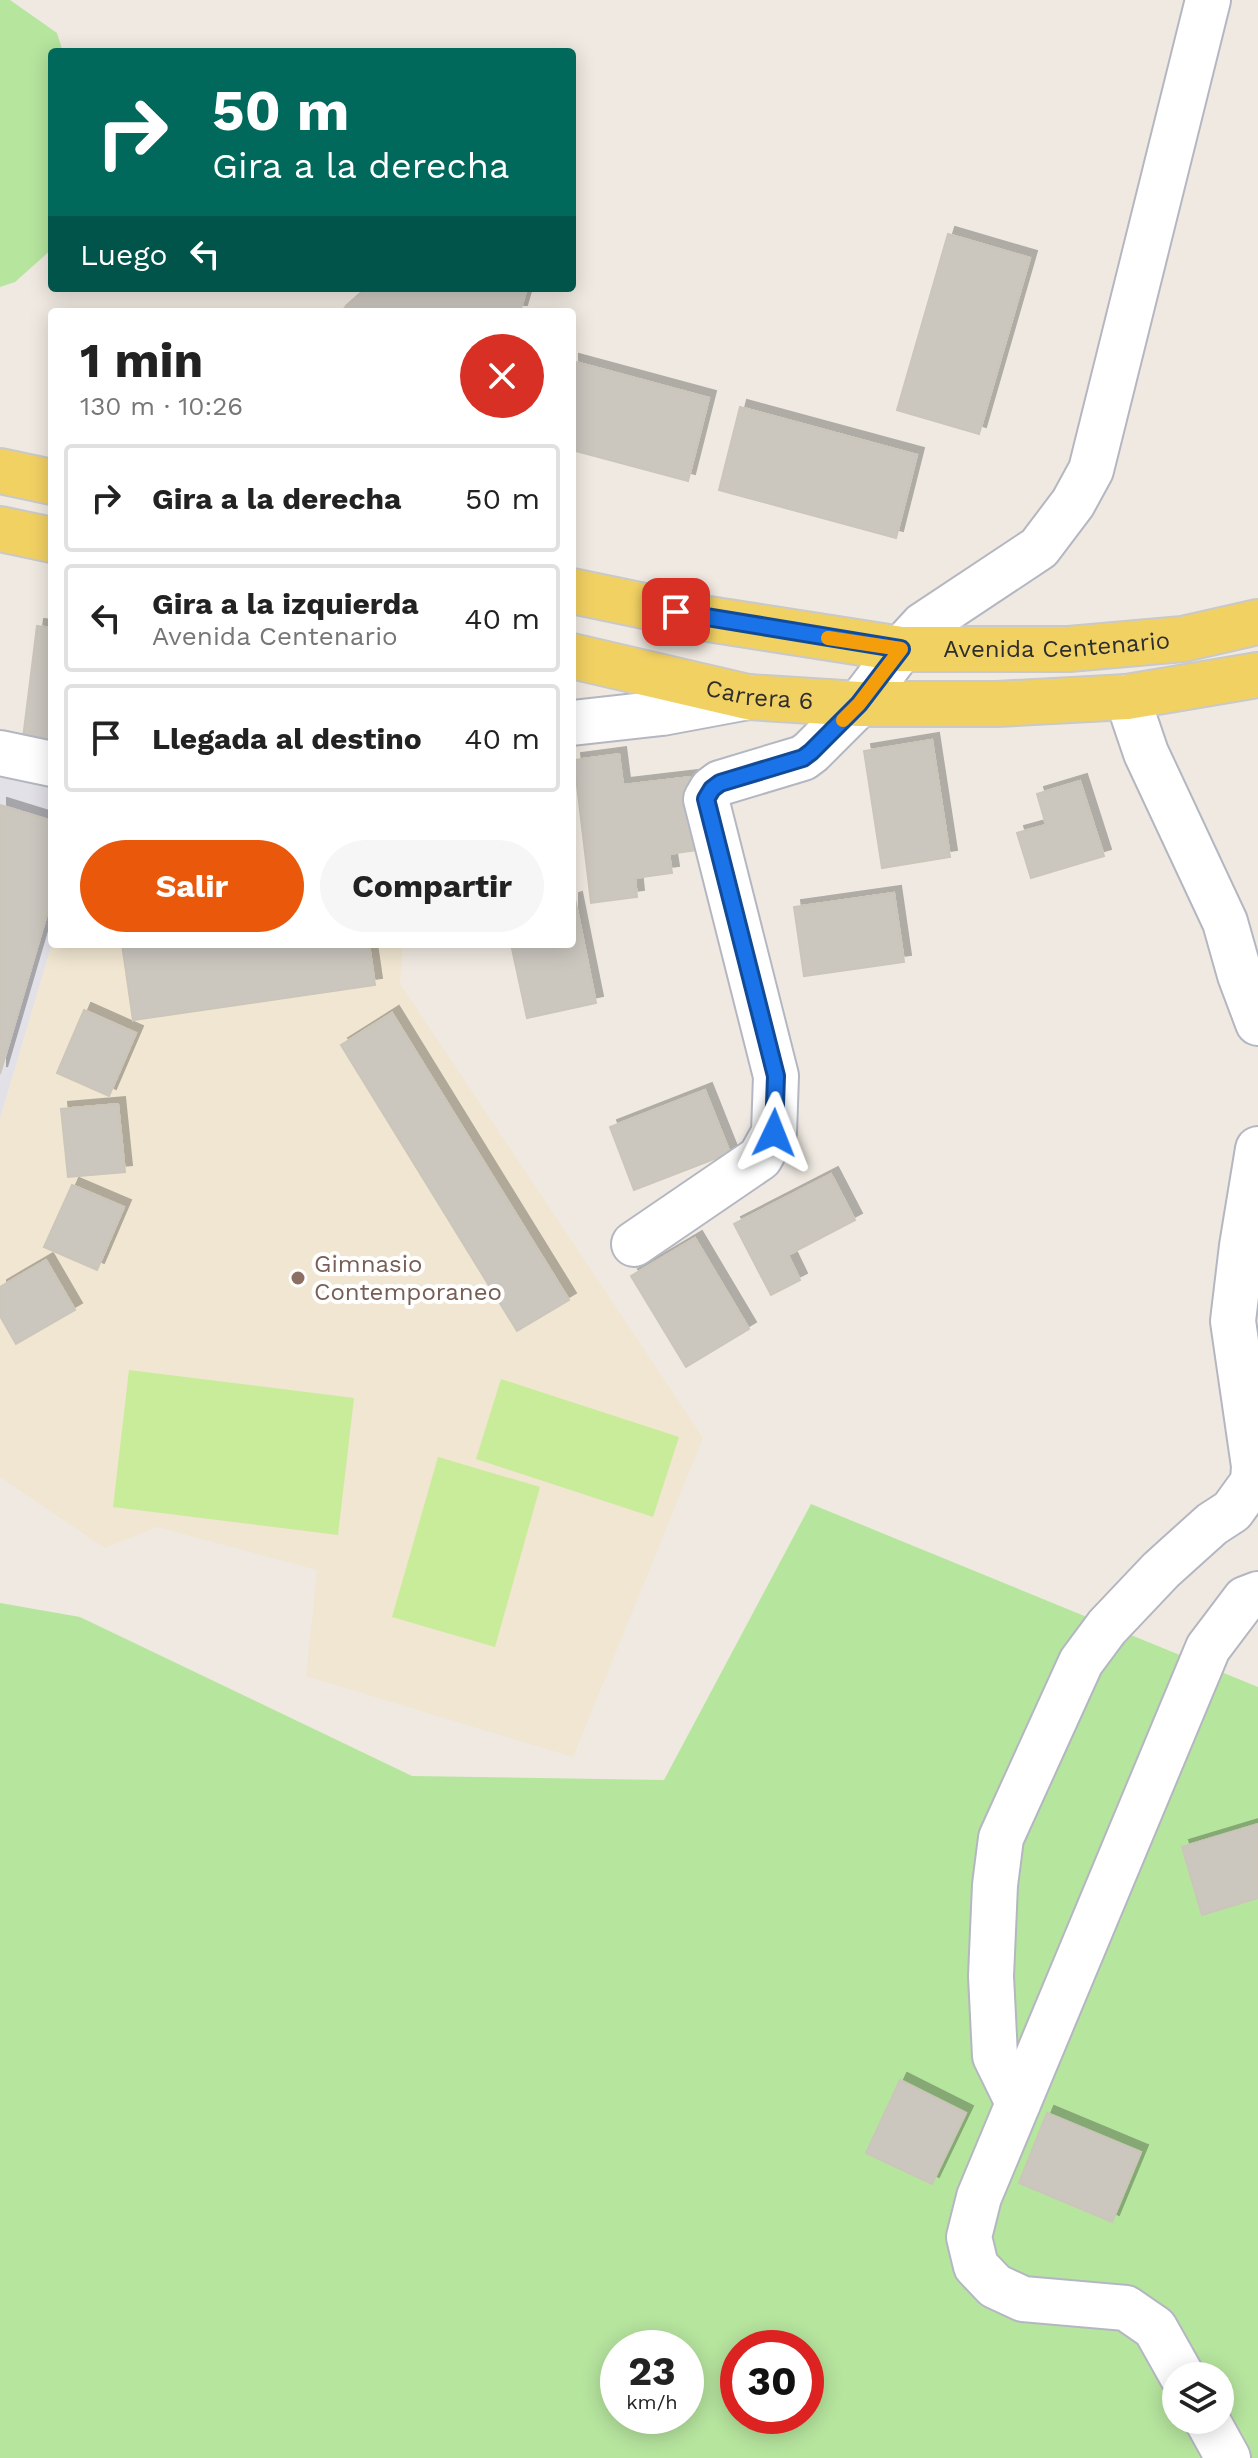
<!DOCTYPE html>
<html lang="es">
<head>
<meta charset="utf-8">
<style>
	:root { --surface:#fff; --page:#f6f6f6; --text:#222; --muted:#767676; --line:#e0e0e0; --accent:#ea580c }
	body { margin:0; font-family:"Work Sans",sans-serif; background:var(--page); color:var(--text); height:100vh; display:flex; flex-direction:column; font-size:30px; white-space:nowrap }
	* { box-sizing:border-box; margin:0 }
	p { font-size:26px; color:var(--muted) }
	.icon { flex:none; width:44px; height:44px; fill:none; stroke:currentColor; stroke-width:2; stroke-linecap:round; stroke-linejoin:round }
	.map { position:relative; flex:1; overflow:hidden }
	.drawer { position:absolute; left:48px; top:308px; width:528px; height:640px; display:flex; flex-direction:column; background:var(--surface); border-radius:8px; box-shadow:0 4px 20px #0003 }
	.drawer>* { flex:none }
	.hud { position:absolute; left:48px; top:48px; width:528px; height:244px; border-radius:8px; box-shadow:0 4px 20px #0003; background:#00695c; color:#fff; overflow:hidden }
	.tools { position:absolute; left:1162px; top:2362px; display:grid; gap:16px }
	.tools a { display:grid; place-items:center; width:72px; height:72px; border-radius:50%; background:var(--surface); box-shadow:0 4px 20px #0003; font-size:40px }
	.speed { position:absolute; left:600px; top:2330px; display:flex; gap:16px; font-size:40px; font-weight:700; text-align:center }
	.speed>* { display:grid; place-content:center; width:104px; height:104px; border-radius:50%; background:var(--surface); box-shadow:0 4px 20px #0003; line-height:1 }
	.speed small { font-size:20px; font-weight:400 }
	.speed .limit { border:12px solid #d22; background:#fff; color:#111 }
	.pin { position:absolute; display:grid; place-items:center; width:68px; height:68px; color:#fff; margin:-34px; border-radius:16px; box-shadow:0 4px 12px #0006 }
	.me { position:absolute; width:88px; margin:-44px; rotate:2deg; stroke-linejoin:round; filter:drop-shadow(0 0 6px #0008) }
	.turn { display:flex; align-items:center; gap:28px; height:168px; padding:0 32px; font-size:36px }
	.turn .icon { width:104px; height:104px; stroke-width:2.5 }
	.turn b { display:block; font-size:56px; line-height:68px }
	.then { display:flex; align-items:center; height:76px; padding:0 32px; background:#0003; gap:16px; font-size:30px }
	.round { display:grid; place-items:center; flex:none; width:84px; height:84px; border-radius:42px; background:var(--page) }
	.headline { display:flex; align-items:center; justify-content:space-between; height:136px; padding:0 32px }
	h1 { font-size:48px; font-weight:700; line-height:60px }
	.button { display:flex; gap:16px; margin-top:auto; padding:16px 32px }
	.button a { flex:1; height:92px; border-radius:48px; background:var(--accent); color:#fff; font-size:32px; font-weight:700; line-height:92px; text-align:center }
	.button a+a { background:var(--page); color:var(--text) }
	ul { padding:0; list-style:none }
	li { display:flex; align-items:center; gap:24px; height:108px; margin:0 16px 12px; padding:0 16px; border:4px solid var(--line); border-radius:8px }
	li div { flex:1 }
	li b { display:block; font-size:30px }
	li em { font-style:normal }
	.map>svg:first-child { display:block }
	.industrial { fill:#e3e1e8 }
	.education { fill:#f0e6d1 }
	.green { fill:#b6e59e; fill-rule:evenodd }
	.pitch { fill:#c9ec9a }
	.building { fill:#cbc7bf; stroke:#cbc5ba; stroke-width:2; filter:url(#shadow) }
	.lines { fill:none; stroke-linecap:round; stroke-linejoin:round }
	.minor-casing { stroke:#b4b7c1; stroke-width:48 }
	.major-casing { stroke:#c9c9c9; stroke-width:48 }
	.minor { stroke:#fff; stroke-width:44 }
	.major { stroke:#f2d163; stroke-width:44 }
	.route-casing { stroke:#114b97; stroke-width:20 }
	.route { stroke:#1a73e8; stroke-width:14 }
	.slow { stroke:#f59e0b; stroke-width:14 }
	.education-dot { fill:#8d6e63; stroke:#fff; stroke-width:3 }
	.labels { text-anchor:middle; stroke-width:8; stroke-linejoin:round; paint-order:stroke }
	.street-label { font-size:24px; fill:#2e2e2e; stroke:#fff }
	.education-label { font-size:24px; fill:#785e54; stroke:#fff; text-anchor:start }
</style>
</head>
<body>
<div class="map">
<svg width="1258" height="2458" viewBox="0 0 1258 2458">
	<defs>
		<filter id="shadow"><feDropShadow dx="7" dy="-7" stdDeviation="0" flood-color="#0004"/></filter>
	</defs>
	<rect width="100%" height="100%" fill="#efe9e1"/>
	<polygon class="industrial" points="0,777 52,788 52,944 0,1119"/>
	<polygon class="education" points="52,944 403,944 400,984 703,1438 573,1757 306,1676 317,1570 157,1527 105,1548 0,1477 0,1119"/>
	<g class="green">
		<polygon points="0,0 10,0 57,33 63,52 52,52 52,249 15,282 0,287"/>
		<path d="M811,1504L1258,1687V2458H0V1603L80,1617L412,1776L664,1780ZM618,2348H686V2416H618ZM738,2348H806V2416H738ZM1176,2376H1220V2420H1176Z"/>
	</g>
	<g class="pitch">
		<polygon points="129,1370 354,1398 338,1535 113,1507"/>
		<polygon points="501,1379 679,1437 653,1517 476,1459"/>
		<polygon points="438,1457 540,1487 495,1647 392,1617"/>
	</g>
	<g class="building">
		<polygon points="948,234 1030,258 979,434 897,410"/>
		<polygon points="367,288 527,288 520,312 340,312"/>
		<polygon points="572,361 709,398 688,481 572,450"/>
		<polygon points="740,407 917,455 896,538 719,490"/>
		<polygon points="37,626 52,628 52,741 23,738"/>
		<polygon points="932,740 950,857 882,868 864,751"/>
		<polygon points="619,754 623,785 690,777 698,850 669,854 672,873 635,878 637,897 591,903 574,760"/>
		<polygon points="1080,781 1104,856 1031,878 1017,833 1046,825 1037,794"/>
		<polygon points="0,805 52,821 52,897 0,1074"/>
		<polygon points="894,893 904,962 804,976 794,907"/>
		<polygon points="575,899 596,1003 527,1018 511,944 572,944 572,900"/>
		<polygon points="122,944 369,944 375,985 133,1020"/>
		<polygon points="84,1010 136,1033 109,1096 57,1073"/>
		<polygon points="392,1013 569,1300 517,1331 341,1045"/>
		<polygon points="705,1090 730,1153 634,1190 610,1127"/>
		<polygon points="118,1104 125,1172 68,1177 61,1109"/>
		<polygon points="831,1174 855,1220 788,1255 800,1280 771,1295 734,1224"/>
		<polygon points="72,1185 124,1207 97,1270 44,1247"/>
		<polygon points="695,1238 749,1329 686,1367 631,1276"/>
		<polygon points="46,1260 75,1310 16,1344 0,1316 0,1287"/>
		<polygon points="1258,1824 1258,1898 1202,1915 1182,1847"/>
		<polygon points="900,2080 966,2113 932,2184 866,2153"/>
		<polygon points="1047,2113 1141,2152 1112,2222 1019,2183"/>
	</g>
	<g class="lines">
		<g class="minor-casing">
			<g id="minor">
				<polyline points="1127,697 1146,753 1225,922 1240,975 1258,1023"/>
				<polyline points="572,723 662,713 748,697"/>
				<polyline points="0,753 52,764"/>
				<polyline points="634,1244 760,1158 774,1133 776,1076 706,799 712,789 720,783 803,758 811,752 859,704 901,649 923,625 1039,548 1073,503 1091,470 1208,0"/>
				<polyline points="1018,2103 995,2056 991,1976 995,1885 1001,1838 1081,1662 1107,1627 1161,1570 1212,1524 1232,1511 1253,1482 1254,1466 1233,1321 1242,1246 1258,1149"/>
				<polyline points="1182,2376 1155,2328 1126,2308 1023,2299 995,2286 976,2266 969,2237 979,2197 1208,1648 1245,1599 1258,1594"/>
				<polyline points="1207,2420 1228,2458"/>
			</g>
		</g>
		<g class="major-casing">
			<g id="major">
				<polyline points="0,471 52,482"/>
				<polyline points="0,529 52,540"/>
				<path id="s1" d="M572,591L702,618L901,649H1069L1183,639L1258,622"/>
				<path id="s2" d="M572,656L748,697L859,704H997L1127,697L1258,675"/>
			</g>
		</g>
		<use href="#minor" class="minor"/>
		<use href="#major" class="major"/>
	</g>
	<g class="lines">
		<g class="route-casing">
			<polyline id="route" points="676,612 901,649 859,704 811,752 803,758 720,783 712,789 706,799 776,1076 774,1133"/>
		</g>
		<use href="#route" class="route"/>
		<polyline class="slow" points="828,638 901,649 859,704 843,720"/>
	</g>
	<circle class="education-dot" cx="298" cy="1278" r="8"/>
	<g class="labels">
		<g class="street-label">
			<text dy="8" stroke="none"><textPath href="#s1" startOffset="490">Avenida Centenario</textPath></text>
			<text dy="8" stroke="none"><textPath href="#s2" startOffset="192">Carrera 6</textPath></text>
		</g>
		<g class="education-label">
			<text x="314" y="1272">Gimnasio<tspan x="314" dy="28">Contemporaneo</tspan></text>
		</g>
	</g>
</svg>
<div class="tools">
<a><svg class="icon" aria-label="layers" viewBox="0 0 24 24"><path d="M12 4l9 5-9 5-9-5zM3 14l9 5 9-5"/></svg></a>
</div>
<div class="speed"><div>23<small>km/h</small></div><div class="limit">30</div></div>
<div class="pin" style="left:676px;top:612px;background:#d93025"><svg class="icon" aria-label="arrive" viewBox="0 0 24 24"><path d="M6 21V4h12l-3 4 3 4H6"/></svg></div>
<svg class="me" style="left:774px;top:1133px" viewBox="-20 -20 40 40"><path d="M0-17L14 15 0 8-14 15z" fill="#1a73e8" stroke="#fff" stroke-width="4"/></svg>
<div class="hud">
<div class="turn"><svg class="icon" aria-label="right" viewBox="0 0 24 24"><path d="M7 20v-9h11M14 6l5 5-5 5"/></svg><div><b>50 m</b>Gira a la derecha</div></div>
<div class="then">Luego<svg class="icon" aria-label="left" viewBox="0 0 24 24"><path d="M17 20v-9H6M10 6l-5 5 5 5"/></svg></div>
</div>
<section class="drawer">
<div class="headline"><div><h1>1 min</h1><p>130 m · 10:26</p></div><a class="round" style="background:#d93025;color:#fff"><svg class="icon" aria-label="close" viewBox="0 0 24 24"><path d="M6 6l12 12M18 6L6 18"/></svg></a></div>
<ul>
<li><svg class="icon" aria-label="right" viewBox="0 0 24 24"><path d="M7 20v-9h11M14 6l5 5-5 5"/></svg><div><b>Gira a la derecha</b></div><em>50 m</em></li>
<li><svg class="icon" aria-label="left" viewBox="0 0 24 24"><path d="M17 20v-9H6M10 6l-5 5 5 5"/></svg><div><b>Gira a la izquierda</b><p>Avenida Centenario</p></div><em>40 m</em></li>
<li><svg class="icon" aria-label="arrive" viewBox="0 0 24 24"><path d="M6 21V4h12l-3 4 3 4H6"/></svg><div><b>Llegada al destino</b></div><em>40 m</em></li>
</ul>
<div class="button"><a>Salir</a><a>Compartir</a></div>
</section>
</div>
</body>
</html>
